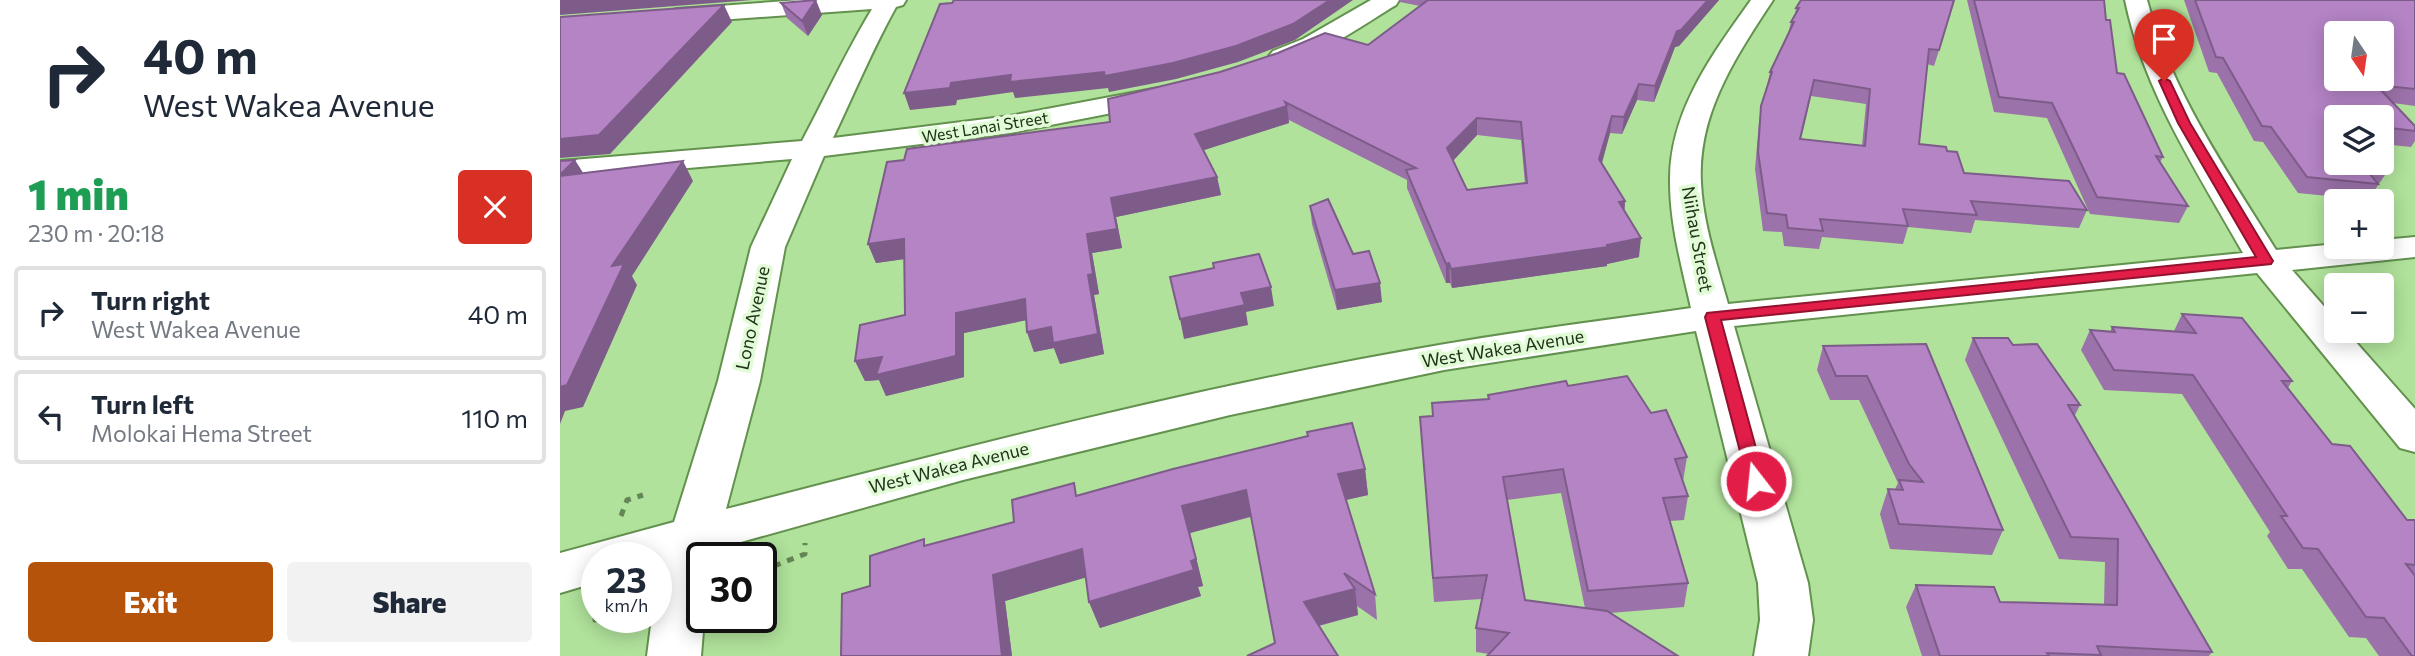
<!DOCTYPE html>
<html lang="en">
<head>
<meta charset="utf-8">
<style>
	:root { --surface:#fff; --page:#f2f2f3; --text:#1f2937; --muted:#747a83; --line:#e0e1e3; --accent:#b45309 }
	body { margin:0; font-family:Commissioner,sans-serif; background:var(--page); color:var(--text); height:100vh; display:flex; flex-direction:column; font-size:26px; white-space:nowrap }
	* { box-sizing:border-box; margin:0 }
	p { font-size:23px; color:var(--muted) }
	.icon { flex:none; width:38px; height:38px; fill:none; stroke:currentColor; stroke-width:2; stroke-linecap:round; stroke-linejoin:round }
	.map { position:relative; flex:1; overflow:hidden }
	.sheet { display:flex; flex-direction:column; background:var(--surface); width:560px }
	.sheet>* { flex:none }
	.hud { background:#fff; color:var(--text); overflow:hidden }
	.needle { width:46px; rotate:167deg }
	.tools { position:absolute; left:1764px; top:21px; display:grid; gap:14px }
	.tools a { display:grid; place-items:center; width:70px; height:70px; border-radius:7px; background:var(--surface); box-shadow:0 4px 18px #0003; font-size:35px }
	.speed { position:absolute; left:21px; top:542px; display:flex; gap:14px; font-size:35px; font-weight:700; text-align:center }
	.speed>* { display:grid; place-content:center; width:91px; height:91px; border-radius:50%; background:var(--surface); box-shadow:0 4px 18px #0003; line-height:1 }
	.speed small { font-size:18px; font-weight:400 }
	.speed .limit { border:4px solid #111; border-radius:10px; background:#fff; color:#111 }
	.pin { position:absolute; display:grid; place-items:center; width:60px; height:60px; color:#fff; margin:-72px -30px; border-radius:50% 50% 50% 0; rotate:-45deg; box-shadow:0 0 7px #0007 }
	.pin .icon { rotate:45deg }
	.me { position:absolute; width:77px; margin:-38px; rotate:344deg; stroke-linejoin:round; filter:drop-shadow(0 0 5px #0008) }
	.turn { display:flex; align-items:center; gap:24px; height:147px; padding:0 28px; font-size:32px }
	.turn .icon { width:91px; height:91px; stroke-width:2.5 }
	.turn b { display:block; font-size:49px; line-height:60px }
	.round { display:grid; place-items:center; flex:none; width:74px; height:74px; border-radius:7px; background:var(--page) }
	.headline { display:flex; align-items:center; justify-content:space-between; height:119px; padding:0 28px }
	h1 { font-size:42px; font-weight:800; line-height:52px; color:#1e9e55 }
	.primary-button { display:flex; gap:14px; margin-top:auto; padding:14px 28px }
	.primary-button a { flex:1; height:80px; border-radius:7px; background:var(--accent); color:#fff; font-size:28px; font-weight:800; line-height:80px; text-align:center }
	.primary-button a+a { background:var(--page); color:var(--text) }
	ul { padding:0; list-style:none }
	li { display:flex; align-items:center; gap:21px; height:94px; margin:0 14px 10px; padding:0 14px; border:4px solid var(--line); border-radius:7px }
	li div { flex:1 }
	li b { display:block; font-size:26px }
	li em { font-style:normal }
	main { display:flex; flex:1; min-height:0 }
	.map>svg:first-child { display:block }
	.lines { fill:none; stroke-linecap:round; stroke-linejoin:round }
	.minor-casing { stroke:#63914e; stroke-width:4 }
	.path { stroke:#648656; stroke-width:5; stroke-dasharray:7 7; stroke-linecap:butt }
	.minor { fill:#fff; fill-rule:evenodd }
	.wall { fill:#9b72a9; fill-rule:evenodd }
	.shaded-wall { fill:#7e5c8a }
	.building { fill:#b484c5; stroke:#7e5c8a; stroke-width:2; fill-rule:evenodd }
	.route { fill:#e11d48; stroke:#92132f; stroke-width:2 }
	.labels { text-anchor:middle; stroke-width:7; stroke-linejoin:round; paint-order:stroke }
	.far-street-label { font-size:16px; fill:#203418; stroke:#e2fbd7 }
	.street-label { font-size:18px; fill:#203418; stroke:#e2fbd7 }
</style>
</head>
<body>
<main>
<section class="sheet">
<div class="hud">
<div class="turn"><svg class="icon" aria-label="right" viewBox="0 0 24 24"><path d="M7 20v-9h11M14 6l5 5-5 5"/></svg><div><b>40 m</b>West Wakea Avenue</div></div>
</div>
<div class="headline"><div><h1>1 min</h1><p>230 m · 20:18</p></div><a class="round" style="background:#d93025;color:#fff"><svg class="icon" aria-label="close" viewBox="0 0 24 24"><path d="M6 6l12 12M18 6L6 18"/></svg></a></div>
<ul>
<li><svg class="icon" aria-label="right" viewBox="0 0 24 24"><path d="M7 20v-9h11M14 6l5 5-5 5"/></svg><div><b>Turn right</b><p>West Wakea Avenue</p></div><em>40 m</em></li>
<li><svg class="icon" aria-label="left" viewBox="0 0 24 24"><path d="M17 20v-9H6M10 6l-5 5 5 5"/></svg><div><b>Turn left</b><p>Molokai Hema Street</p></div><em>110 m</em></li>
</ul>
<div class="primary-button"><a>Exit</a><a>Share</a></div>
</section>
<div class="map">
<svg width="1855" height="656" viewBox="0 0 1855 656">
	<rect width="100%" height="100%" fill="#b0e29b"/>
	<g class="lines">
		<g class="minor-casing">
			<g id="minor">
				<path d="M241,0H346L343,5L336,7C312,50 294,94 273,138L450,116L598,88L608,90L612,96L608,102L598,104L450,133L264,156L225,247L200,381L166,509C403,448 642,385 885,344C966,330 1049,320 1131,308C1122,267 1110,225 1110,182C1109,112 1152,55 1191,0H1213C1177,55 1137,113 1141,183C1143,224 1157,264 1168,304L1683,253C1638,173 1584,92 1565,0H1587C1611,91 1667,171 1716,250L1776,244V247H1822V240L1855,237V257L1732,270L1776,320V331H1786L1855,409V452L1840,448L1697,273L1174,326L1248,583L1253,620L1248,656H1194L1200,620L1198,583L1136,331L884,370L670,415L403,480L156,549L154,558H142V618H144L141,656H87L92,618H96V590L103,563L96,565V558H37V582L0,593V553L114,522L158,381L191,247L232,159L0,179V161L242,141C266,96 286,52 312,9L117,23L109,21L105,16L109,11L117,9Z"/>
				<path d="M811,0H839L836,5C808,21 744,69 713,61L709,56L713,51L743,39Z"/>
			</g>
		</g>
		<g class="path">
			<polyline points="61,516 67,500 83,495"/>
			<polyline points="214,566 245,554 245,543"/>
			<polyline points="37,603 35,620 43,618"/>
		</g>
		<use href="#minor" class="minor"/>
	</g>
	<g class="wall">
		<path d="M840,0H1159L1119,46L1115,47L1094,102L1077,100L1062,134L1050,133L1042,163L1065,201L1064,211L1079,257L1047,264V266L892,288L890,283H886L847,188V180L729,120V123L643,150L657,177L661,195L556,217L562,248L532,253L539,294L534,295L544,354L500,364L494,348L474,352L467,332L466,320L404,333V377L326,396L319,380L305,381L295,361L345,315L344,259L316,263L308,244L344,160L550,122L808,45L860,6L840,2ZM917,135L961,140L965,184L907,190L893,161Z"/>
		<path d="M1395,0L1374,66L1367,64L1359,144L1387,151L1404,173L1527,210L1519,228L1415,220L1411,233L1348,227L1343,244L1262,237L1259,249L1224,246L1222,232L1203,231L1195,169L1199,122L1210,72L1228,34L1231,22L1235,15L1236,8ZM1251,96L1306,104L1302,146L1241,139Z"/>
		<polygon points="1407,0 1544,0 1546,20 1557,73 1603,157 1600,162 1628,206 1619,223 1530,214 1487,118 1434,112"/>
		<polygon points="1624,0 1855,0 1855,106 1833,103 1855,126 1855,141 1851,147 1822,144 1822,117 1776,117 1827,172 1808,200 1738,193 1703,142 1694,141 1657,73 1649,72"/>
		<polygon points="221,3 262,15 248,36 227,18"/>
		<polygon points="750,206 793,254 822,302 777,310 752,224"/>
		<polygon points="1622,314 1732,381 1728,388 1772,444 1847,520 1855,520 1855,656 1819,656 1806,638 1789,637 1742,569 1728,569 1707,536 1710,532 1622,394 1544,390 1521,350 1530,330 1550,332 1552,327 1614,331"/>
		<polygon points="1413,338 1453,345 1520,405 1514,417 1652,652 1649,656 1362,656 1346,607 1356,585 1440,602 1544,605 1545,562 1499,559 1405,360"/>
		<polygon points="1366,344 1443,530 1432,555 1330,549 1320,514 1328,489 1335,489 1338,483 1299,400 1270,400 1257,370 1263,346"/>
		<path d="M1008,386L1091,413L1127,457L1123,481L1128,496L1124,520L1110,521L1128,583L1124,607L1050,613L929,654L916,652V628L922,599L874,602L862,441L873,416L928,399V395ZM1001,493L1025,608L965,600L947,500Z"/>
		<polygon points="805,469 808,495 786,500 815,594 817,620 797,606 798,615 759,626 715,643 691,517 630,533 643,586 638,587 641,596 540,628 529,602 526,577 445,601 452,656 281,656 310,586 367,545 454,522 518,495"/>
	</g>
	<g class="shaded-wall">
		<polygon points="0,0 192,0 0,15"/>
		<polygon points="256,0 262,15 248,36 242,21"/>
		<polygon points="770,0 793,0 735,40 678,62 616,79 549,92 548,88 455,98 453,92 397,100 396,105 350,110 344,93"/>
		<polygon points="1148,0 1159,0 1119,46 1115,47 1094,102 1095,86 1117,31"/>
		<polygon points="164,5 172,22 50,154 0,158 0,139"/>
		<polygon points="1079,84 1077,100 1062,134 1064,117"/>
		<polygon points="727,106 729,123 638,152 635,134"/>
		<polygon points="1052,116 1050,133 1038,177 1039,159"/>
		<polygon points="917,118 917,135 888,166 887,148"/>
		<polygon points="15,160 27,179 11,196 0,175"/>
		<polygon points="123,161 133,181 72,276 77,285 23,407 5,411 0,424 0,387 52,266"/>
		<polygon points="657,177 661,195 556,217 562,248 532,253 539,294 534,295 544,354 500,364 494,348 474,352 467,332 528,275 527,234 551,198"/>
		<polygon points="1065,201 1064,219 1059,202"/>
		<polygon points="1081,238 1079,257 1047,264 1047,266 892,288 891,269 1047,245"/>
		<polygon points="344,239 352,258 316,263 308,244"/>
		<polygon points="889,263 890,283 886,283 886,264"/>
		<polygon points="820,283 822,302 777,310 775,290"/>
		<polygon points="711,287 714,306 686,312 688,325 624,339 620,319 681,293"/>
		<polygon points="465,299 472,319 404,333 404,377 326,396 319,380 305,381 295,361 322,357 396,313"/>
		<polygon points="805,469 808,495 781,501 778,474"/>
		<polygon points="686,490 692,516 630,533 643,586 638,587 641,596 540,628 529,602 631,561 622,506"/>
		<polygon points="522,549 531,576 445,601 452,656 442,656 433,575"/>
		<polygon points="795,589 798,615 749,628 744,602"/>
	</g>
	<g class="building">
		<polygon points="256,0 242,21 221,3"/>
		<polygon points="394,0 770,0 733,24 676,46 613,63 545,76 544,72 450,82 451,75 391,83 390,88 344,93 380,4 392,3"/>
		<path d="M868,0H1148L1121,30L1117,31L1095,86L1079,84L1064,117L1052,116L1039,159L1065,201L1059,202L1081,238L1047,245L1048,247L891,269L889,263L886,264L846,170L856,168L725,102L727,106L635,134L657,177L551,198L557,229L527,234L533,274L528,275L538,334L493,343L491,327L467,332L465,299L396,313V356L316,375L322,357L295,361L300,325L345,315L344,239L308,244L327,162L344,160L347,149L550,122L548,99L660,72L718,53L765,33L808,45ZM917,118L961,122L967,183L907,190L887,148Z"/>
		<path d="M1241,0H1394L1379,50L1369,49L1359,144L1386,147L1387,151L1397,152L1404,173L1509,181L1527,210L1411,201L1417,215L1343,209L1348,226L1260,219L1263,231L1228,228L1226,215L1207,213L1198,152L1201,106L1212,72H1210L1234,22H1231L1239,8H1236ZM1254,80L1310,89L1305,146L1240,139Z"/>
		<polygon points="1414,0 1544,0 1546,20 1550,20 1557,73 1564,74 1603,157 1596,156 1628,206 1537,197 1492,103 1439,97"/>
		<path d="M1635,0H1855V89L1816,85L1855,126V131L1822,127V117H1776V163H1820L1827,172L1806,169L1818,184L1747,177L1711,127L1702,126L1663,58L1656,57ZM1776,33H1822V79H1776Z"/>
		<polygon points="164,5 39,135 0,139 0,17"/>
		<polygon points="15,160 0,175 0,161"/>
		<polygon points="123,161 52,266 64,264 7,385 0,387 0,176"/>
		<polygon points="768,199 793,254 809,251 820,283 775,290 750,206"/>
		<polygon points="699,254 711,287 681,293 685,305 620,319 610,277 654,268 653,263"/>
		<polygon points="1622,314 1682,318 1732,381 1722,381 1772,444 1790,446 1847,520 1855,520 1855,565 1846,564 1855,576 1855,656 1852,656 1824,618 1806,617 1758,549 1743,548 1721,516 1727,516 1633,375 1554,370 1530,330 1555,332 1552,327 1636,333"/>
		<polygon points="1413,338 1448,338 1453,345 1477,344 1520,405 1508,405 1652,652 1537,646 1541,655 1487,653 1489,656 1380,656 1356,585 1434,587 1440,602 1557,605 1558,539 1511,537"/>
		<polygon points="1366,344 1443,530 1339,524 1328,489 1343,490 1339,480 1363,482 1349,464 1307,376 1276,376 1263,346"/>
		<polygon points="1067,376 1091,413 1106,410 1127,457 1115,459 1128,496 1103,498 1128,583 1028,591 1003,469 943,477 965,600 1047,611 1118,656 927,656 949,633 916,628 927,575 873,578 860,417 873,416 872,403 929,399 928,395 1006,381 1008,386"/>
		<polygon points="792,423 805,469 778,474 815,594 784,573 795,589 744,602 778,656 687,656 715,643 686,490 622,506 636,559 631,561 634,570 529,602 522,549 433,575 442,656 281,656 282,594 310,586 310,556 364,539 364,546 454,522 452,500 514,483 516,496 613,469 748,436 747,432"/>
	</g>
	<polygon class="route" points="1604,78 1610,81 1630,123 1713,261 1711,264 1161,320 1205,481 1202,486 1189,486 1145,317 1147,313 1696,257 1618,123 1599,81"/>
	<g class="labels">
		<g class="far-street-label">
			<text transform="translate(425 127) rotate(-9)" y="6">West Lanai Street</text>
		</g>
		<g class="street-label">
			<text transform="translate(1137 239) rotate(80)" y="6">Niihau Street</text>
			<text transform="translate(193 318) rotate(-78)" y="6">Lono Avenue</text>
			<text transform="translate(943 349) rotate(-9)" y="6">West Wakea Avenue</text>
			<text transform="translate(389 468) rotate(-14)" y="6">West Wakea Avenue</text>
		</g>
	</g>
</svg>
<div class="tools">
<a><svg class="needle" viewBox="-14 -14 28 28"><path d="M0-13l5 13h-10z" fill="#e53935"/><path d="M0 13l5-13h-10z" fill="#747a83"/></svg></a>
<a><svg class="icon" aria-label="layers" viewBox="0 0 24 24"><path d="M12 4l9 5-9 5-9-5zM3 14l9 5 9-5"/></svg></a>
<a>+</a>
<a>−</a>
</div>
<div class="speed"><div>23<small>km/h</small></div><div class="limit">30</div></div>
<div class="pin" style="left:1604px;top:81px;background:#d93025"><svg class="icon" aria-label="arrive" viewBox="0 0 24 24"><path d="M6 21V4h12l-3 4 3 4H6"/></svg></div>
<svg class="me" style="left:1196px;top:481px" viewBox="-20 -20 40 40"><circle r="17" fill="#e11d48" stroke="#fff" stroke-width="3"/><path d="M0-11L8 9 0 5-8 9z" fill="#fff"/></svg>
</div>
</main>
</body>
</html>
